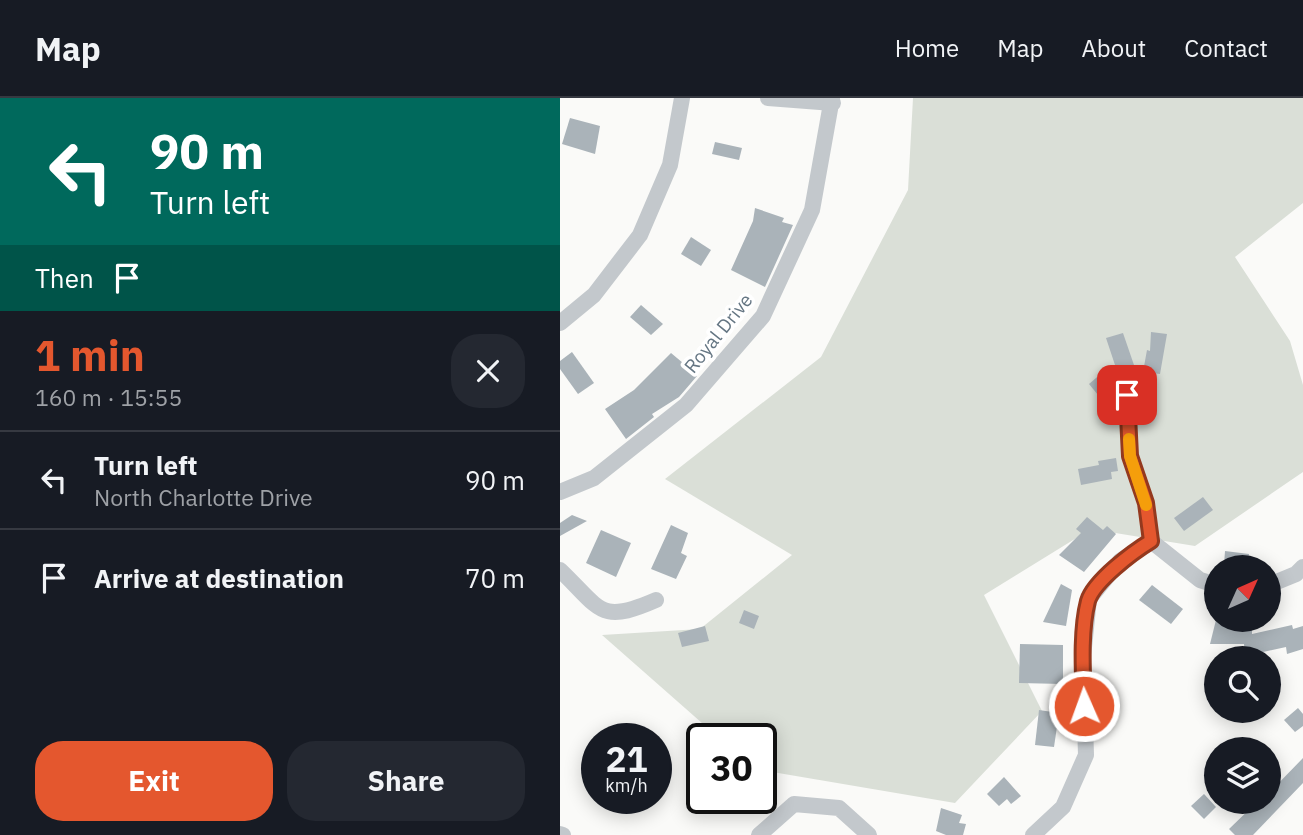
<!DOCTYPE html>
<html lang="en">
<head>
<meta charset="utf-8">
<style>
	:root { --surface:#171b24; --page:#242831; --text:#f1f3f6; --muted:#9ea1a6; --line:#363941; --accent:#e4572e }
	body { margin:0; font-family:"IBM Plex Sans",sans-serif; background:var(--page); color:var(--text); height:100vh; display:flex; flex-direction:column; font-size:26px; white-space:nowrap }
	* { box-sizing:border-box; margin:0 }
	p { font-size:23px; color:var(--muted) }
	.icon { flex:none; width:38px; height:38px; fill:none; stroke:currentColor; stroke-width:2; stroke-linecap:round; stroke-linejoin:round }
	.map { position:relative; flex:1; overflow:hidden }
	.details { display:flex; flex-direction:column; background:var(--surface); width:560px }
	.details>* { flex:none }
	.hud { background:#00695c; color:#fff; overflow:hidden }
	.needle { width:46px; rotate:45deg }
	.tools { position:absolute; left:644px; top:457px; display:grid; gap:14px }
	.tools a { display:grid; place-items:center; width:77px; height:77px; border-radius:50%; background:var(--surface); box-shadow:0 4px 18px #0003; font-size:35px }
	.speed { position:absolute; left:21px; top:625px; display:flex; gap:14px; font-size:35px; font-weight:700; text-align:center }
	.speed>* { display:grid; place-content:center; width:91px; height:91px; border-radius:50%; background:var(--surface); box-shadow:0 4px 18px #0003; line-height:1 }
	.speed small { font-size:18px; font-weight:400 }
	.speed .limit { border:4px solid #111; border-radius:10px; background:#fff; color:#111 }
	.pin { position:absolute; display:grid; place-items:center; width:60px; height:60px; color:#fff; margin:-30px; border-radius:14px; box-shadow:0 4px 10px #0006 }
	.me { position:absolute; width:77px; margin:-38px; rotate:358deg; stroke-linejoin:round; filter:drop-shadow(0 0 5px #0008) }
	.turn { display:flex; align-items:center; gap:24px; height:147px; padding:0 35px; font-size:32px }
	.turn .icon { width:91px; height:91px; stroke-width:2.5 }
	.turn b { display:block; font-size:49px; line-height:60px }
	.then { display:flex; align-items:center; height:66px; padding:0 35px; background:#0003; gap:14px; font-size:26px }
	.round { display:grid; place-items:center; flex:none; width:74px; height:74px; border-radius:28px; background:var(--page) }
	.summary { display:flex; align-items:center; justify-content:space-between; height:119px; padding:0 35px }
	h1 { font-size:42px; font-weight:700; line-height:52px; color:var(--accent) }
	.button { display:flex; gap:14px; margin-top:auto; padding:14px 35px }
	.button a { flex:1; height:80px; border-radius:28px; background:var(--accent); color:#fff; font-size:28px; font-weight:700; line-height:80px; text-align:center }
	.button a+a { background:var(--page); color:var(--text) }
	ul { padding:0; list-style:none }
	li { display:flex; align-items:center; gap:21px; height:98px; padding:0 35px; border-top:2px solid var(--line) }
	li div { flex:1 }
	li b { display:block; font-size:26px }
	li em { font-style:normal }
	header { display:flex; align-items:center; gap:42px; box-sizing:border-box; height:98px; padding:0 35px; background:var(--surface); border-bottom:2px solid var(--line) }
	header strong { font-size:33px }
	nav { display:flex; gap:38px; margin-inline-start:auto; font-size:24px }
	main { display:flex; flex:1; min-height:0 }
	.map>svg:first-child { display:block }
	.green { fill:#dadfd7 }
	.building { fill:#aab3b9 }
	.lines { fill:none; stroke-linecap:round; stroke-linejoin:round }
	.street { stroke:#c3c8cc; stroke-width:16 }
	.route-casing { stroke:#94391e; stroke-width:18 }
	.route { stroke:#e4572e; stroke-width:12 }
	.slow { stroke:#f59e0b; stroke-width:12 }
	.labels { text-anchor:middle; stroke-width:7; stroke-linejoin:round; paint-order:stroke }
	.street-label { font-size:19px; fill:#657683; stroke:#fff }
</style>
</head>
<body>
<header>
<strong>Map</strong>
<nav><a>Home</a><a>Map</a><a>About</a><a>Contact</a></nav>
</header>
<main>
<section class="details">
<div class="hud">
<div class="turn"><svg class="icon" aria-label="left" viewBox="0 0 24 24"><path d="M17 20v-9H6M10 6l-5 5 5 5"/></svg><div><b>90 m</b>Turn left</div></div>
<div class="then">Then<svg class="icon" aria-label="arrive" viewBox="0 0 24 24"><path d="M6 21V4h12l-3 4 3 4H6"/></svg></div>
</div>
<div class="summary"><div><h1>1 min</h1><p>160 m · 15:55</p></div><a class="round"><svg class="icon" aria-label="close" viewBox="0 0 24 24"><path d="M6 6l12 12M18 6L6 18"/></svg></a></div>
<ul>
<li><svg class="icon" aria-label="left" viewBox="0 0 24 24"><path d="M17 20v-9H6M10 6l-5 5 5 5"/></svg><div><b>Turn left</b><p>North Charlotte Drive</p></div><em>90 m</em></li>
<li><svg class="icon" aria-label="arrive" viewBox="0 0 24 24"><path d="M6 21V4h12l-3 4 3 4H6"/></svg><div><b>Arrive at destination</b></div><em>70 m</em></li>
</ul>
<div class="button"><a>Exit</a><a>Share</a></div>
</section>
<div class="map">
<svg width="743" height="737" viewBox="0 0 743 737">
	<rect width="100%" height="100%" fill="#fafaf8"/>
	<polygon class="green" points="353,0 743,0 743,105 675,159 730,243 743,287 743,374 635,448 531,431 424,497 482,613 395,705 201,672 201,640 159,640 42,537 140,531 232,457 105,381 261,259 348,92"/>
	<g class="building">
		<polygon points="10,20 40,28 35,56 2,46"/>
		<polygon points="155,44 182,50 179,62 152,56"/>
		<polygon points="195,110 224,120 222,124 233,127 205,189 171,172 193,123"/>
		<polygon points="131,139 151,152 141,168 121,156"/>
		<polygon points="81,207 103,226 91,237 70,219"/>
		<polygon points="591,234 607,236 600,276 583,274 587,252 590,253"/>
		<polygon points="563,235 575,270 558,276 546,240"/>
		<polygon points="12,254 34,285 18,296 0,271 0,263"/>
		<polygon points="111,255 123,265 124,263 137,278 119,299 92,316 94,319 66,341 45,311 74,292"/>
		<polygon points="543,274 553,284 538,297 529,286"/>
		<polygon points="556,360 558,373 551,374 552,381 521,387 518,371 539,367 538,363"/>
		<polygon points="643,399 653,412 624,433 614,420"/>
		<polygon points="12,417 27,423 0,438 0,425"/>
		<polygon points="527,419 543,432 547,428 556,436 524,474 499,457 521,435 516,431"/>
		<polygon points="111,427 128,435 121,455 127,458 116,481 91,471"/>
		<polygon points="41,432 71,445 56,479 26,465"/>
		<polygon points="665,453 689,456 687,469 664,467"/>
		<polygon points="501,486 512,492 506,528 483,524"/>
		<polygon points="592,487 623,511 611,526 579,502"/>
		<polygon points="184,512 199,518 194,531 179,525"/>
		<polygon points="656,522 692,522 692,536 732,527 733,531 743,528 743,551 727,556 726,549 685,558 684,546 650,546"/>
		<polygon points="145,528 149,543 122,549 118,535"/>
		<polygon points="460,546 503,547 503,586 459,585"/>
		<polygon points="738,610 743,616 743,628 735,634 724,622"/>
		<polygon points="479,612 499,615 494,649 475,647"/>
		<polygon points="743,660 743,685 693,737 675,737 669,731 697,704 709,704 709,695"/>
		<polygon points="444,679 461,698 451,706 447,701 439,708 427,696"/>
		<polygon points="644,696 656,709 644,721 631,708"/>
		<polygon points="381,710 402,717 399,725 406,726 403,737 386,737 376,733"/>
	</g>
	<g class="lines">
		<g class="street">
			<polyline points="208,0 273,5"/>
			<polyline points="0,225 34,197 80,137 110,67 122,0"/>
			<polyline points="567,297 570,358 586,405 591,443 640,482 656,487"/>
			<polyline points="0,394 34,380 126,307 203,218 252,112 272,0"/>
			<path d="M0,472C41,511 39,527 96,502"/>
			<polyline points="709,487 736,476 743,469"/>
			<polyline points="0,736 3,737"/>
			<polyline points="199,737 234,706 279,710 309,737"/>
			<polyline points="473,737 503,709 526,657 523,559 529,501 560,463 591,443"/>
		</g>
	</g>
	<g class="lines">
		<g class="route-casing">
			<path id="route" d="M524,608C523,576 520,534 528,503C534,483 573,454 591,443L586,405L570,358L567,297"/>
		</g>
		<use href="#route" class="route"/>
		<polyline class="slow" points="569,341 570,358 586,407"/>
	</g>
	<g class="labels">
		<g class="street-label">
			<text transform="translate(158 235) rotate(-51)" y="7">Royal Drive</text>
		</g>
	</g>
</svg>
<div class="tools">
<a><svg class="needle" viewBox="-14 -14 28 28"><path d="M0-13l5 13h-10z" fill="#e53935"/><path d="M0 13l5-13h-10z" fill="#9ea1a6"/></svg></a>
<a><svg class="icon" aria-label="search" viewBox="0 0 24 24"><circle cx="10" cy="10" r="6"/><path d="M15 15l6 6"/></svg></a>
<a><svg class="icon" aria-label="layers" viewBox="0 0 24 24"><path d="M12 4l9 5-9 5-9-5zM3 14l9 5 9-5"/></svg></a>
</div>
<div class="speed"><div>21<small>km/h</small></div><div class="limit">30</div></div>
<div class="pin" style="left:567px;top:297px;background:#d93025"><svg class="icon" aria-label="arrive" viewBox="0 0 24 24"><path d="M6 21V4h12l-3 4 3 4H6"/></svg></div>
<svg class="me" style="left:524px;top:608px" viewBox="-20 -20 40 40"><circle r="17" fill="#e4572e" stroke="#fff" stroke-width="3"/><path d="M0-11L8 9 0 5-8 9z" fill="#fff"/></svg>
</div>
</main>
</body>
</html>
